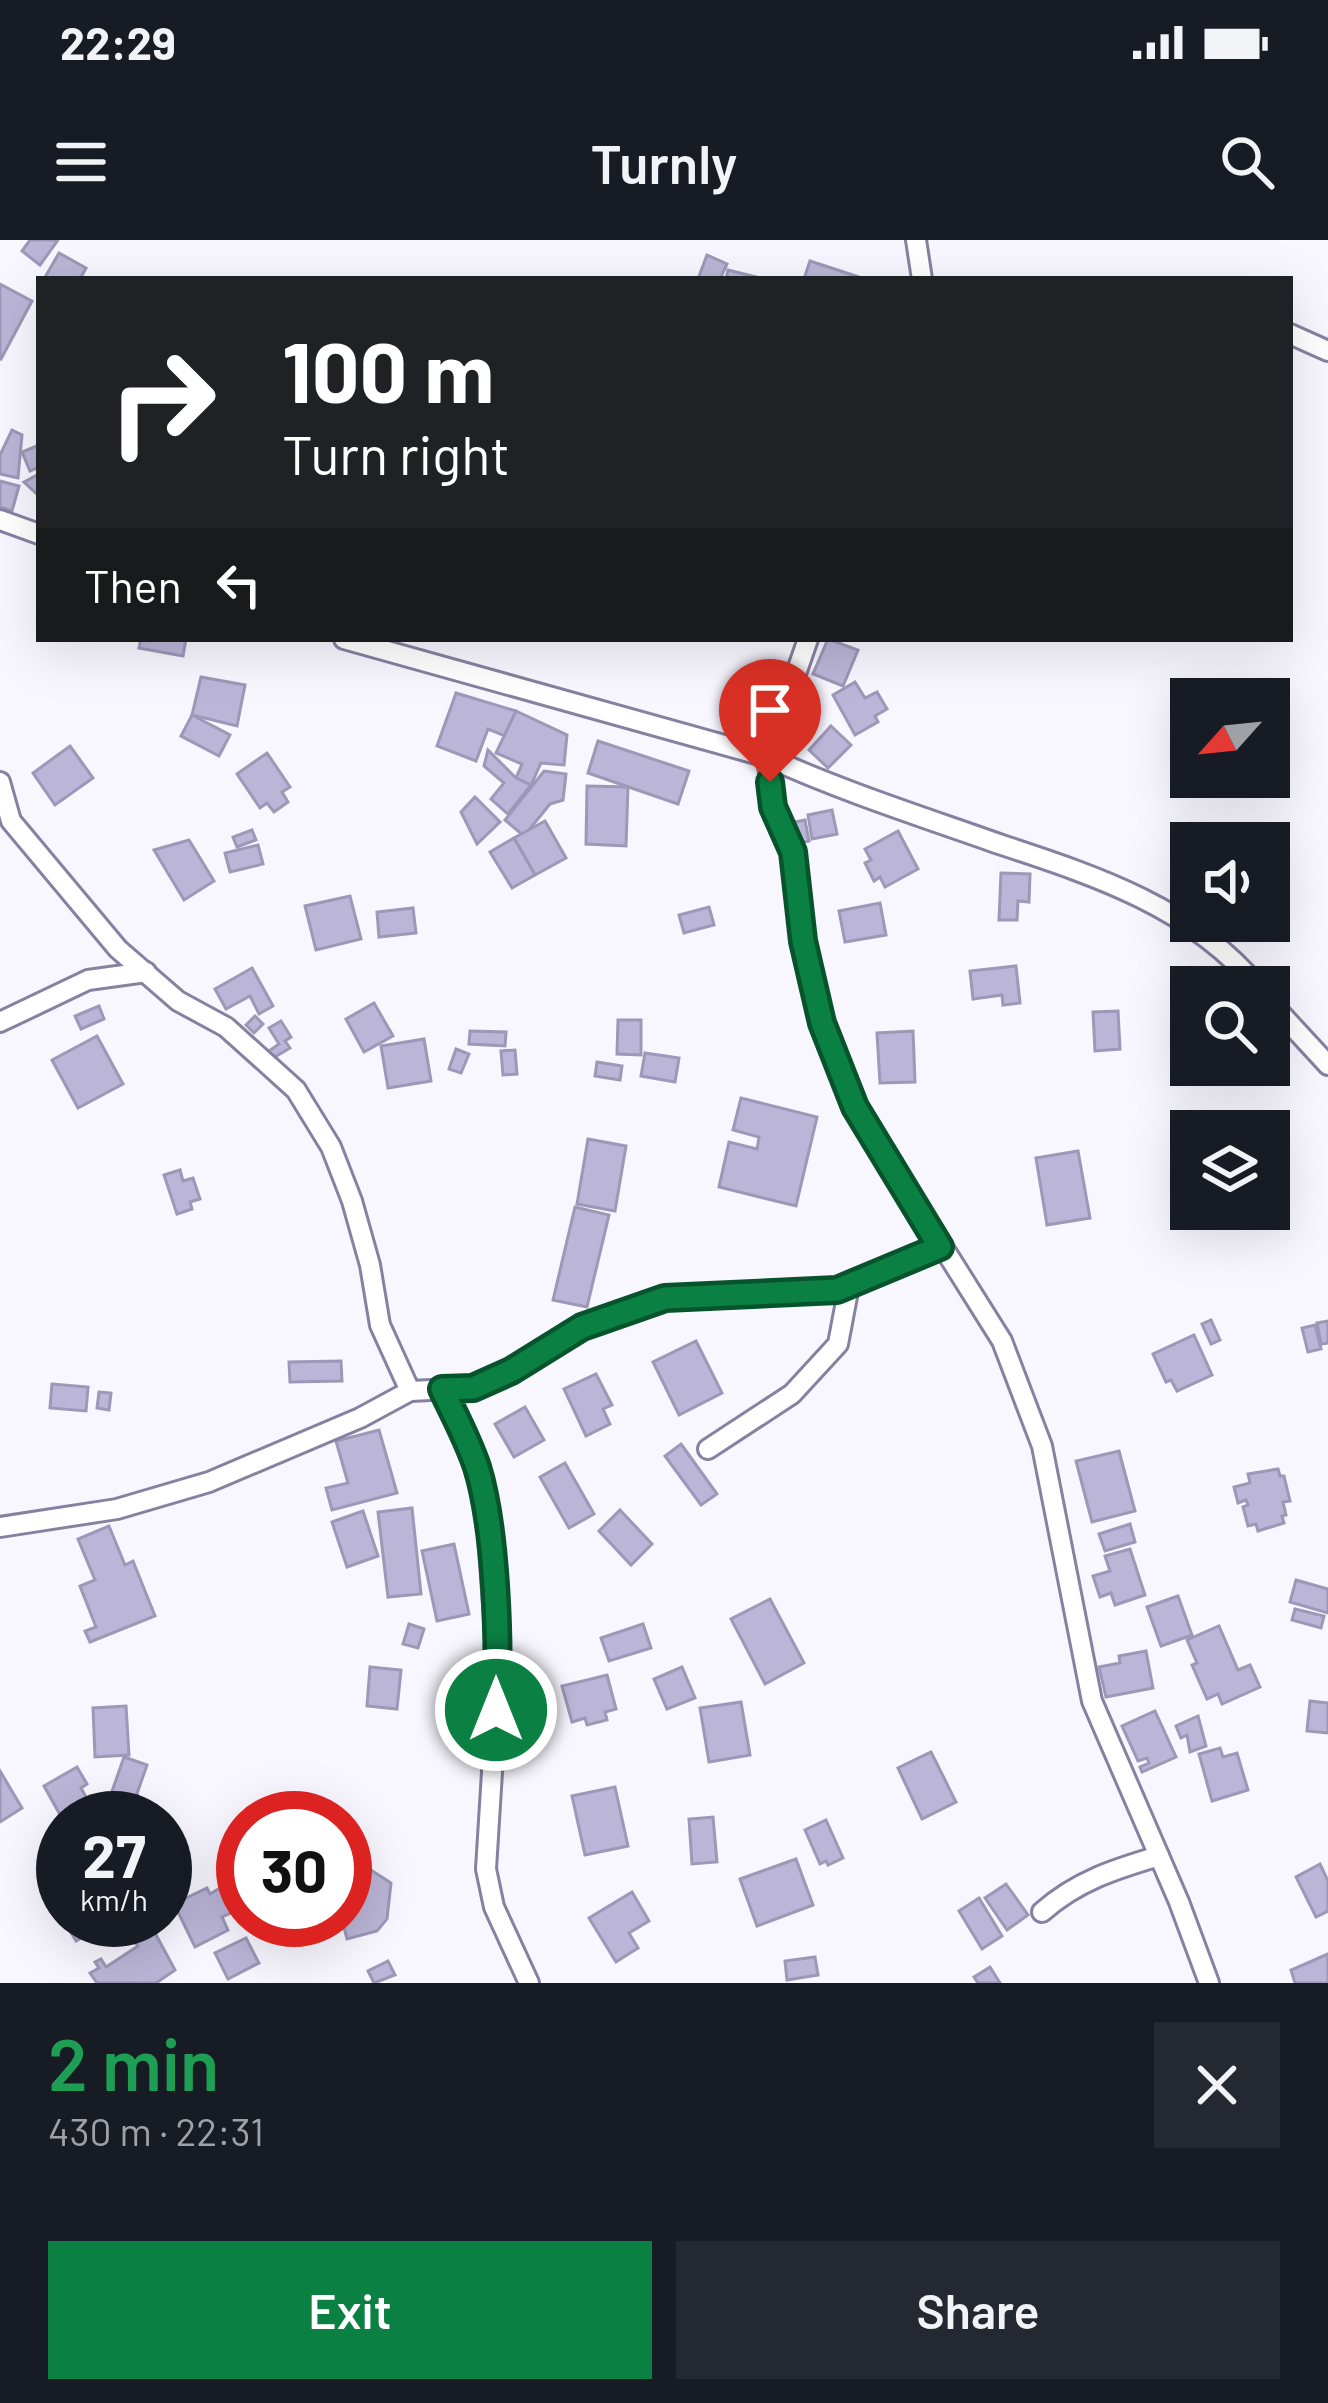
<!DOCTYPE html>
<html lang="en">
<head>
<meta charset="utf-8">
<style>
	:root { --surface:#171b24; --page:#242831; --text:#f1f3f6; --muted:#9ea1a6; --accent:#0b8043 }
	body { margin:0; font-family:Barlow,sans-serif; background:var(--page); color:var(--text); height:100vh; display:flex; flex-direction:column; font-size:45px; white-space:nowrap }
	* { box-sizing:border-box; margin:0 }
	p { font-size:39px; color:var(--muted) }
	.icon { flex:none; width:66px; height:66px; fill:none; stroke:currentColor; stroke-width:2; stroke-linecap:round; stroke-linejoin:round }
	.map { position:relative; height:1743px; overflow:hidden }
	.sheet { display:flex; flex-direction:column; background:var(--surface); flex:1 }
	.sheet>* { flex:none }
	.banner { position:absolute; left:36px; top:36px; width:1257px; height:366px; border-radius:0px; box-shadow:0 12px 48px #0002; background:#202124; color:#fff; overflow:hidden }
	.needle { width:78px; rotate:243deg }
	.tools { position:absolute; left:1170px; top:438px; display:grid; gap:24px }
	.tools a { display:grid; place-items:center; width:120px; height:120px; border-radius:0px; background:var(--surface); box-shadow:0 12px 48px #0002; font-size:60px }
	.speed { position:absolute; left:36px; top:1551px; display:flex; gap:24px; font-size:60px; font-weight:700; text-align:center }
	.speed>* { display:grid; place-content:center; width:156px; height:156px; border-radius:50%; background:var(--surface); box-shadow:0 12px 48px #0002; line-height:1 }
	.speed small { font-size:30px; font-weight:400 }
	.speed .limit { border:18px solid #d22; background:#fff; color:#111 }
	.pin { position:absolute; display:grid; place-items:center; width:102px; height:102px; color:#fff; margin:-123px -51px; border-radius:50% 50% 50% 0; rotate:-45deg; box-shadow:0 0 12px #0007 }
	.pin .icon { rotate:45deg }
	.me { position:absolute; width:132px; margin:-66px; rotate:0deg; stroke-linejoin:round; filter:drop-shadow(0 0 9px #0008) }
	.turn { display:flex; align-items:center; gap:42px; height:252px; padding:0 48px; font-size:54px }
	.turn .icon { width:156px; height:156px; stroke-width:2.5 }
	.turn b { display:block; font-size:84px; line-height:102px }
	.then { display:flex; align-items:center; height:114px; padding:0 48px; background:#0003; gap:24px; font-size:45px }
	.round { display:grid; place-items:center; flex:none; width:126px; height:126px; border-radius:0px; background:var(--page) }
	.head { display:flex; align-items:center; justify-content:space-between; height:204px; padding:0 48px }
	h1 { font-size:72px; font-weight:600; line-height:90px; color:#1e9e55 }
	.primary-button { display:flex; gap:24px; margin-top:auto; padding:24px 48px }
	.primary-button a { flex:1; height:138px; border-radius:0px; background:var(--accent); color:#fff; font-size:48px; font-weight:600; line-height:138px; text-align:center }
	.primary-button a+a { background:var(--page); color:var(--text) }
	.status { display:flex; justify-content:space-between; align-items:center; height:84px; padding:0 60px; background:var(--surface); direction:ltr }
	.status svg { height:33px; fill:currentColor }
	header { display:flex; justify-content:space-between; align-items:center; height:156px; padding:0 48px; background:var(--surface); font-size:54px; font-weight:600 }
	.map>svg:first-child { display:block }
	.building { fill:#bbb5d7; stroke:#9d97b8; stroke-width:3 }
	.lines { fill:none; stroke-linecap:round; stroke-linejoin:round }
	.minor-casing { stroke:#8781a1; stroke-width:24 }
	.minor { stroke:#fff; stroke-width:18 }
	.route-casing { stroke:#07532c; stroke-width:30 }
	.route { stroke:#0b8043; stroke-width:21 }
</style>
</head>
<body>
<div class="status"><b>22:29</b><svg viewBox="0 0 49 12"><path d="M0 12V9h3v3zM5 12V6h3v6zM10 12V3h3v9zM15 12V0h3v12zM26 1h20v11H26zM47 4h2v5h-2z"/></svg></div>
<header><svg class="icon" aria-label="menu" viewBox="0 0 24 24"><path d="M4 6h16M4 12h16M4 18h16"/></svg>Turnly<svg class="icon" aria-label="search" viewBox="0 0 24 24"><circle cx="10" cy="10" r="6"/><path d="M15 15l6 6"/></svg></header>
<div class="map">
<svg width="1328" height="1743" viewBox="0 0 1328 1743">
	<rect width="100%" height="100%" fill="#f8f6fe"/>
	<g class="building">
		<polygon points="30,0 58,0 40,25 22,11"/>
		<polygon points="59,13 86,28 80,39 44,39"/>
		<polygon points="707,15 727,24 720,39 698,39"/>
		<polygon points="810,21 865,39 804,39"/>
		<polygon points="728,30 756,37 756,39 726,39"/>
		<polygon points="0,44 32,61 1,119 0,118"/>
		<polygon points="12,190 22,195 18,238 0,234 0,215"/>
		<polygon points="39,205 39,227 30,231 22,212"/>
		<polygon points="39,234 39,256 24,242"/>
		<polygon points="0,241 19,246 12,271 0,267"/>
		<polygon points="141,399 186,399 183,416 139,408"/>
		<polygon points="828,399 858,410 843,446 813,434"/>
		<polygon points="201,437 245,445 237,486 192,475"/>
		<polygon points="855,442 865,458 877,452 887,469 875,476 878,482 855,495 833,455"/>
		<polygon points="456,453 516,471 510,498 488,489 476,521 437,506"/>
		<polygon points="516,471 567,495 564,525 541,523 531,545 516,538 522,524 496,513"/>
		<polygon points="192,475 230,495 219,516 181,496"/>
		<polygon points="831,486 851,505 828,528 809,510"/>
		<polygon points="598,501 689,531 678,564 588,533"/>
		<polygon points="70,506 93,538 55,565 33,533"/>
		<polygon points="488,510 516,538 531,545 508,574 491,559 504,543 484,526"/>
		<polygon points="267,513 290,547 282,552 288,562 274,572 267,563 260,568 237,534"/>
		<polygon points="544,531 566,534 563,560 550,564 524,596 505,580"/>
		<polygon points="587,546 628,547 626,606 586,604"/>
		<polygon points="475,557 500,582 477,604 461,572"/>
		<polygon points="832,570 837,594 812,599 808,575"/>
		<polygon points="805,580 809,601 799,603 795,582"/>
		<polygon points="545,581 566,618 535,635 514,598"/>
		<polygon points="252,590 256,600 237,607 233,597"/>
		<polygon points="898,591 918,629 885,647 880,637 874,641 865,623 871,620 865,609"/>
		<polygon points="514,598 535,635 512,648 490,612"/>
		<polygon points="189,600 214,641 184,660 154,610"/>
		<polygon points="258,605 263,624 230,632 225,613"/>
		<polygon points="1001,633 1030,634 1029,662 1018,661 1017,680 999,680"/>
		<polygon points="350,656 361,699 316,710 305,666"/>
		<polygon points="880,663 886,695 845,702 839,671"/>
		<polygon points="709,667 714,685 684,693 679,675"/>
		<polygon points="413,668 416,693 379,697 377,672"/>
		<polygon points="1016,726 1020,763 1003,765 1002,755 973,759 970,731"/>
		<polygon points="252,728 273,766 259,774 250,756 226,769 215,749"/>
		<polygon points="374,763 393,796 364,812 346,779"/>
		<polygon points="99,766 104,779 81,789 75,776"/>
		<polygon points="1118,771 1120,809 1095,811 1093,772"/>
		<polygon points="255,776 263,784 254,793 246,785"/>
		<polygon points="618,780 641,780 641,815 617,814"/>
		<polygon points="281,781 291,797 285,801 290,808 273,818 269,811 279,804 269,788"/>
		<polygon points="470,791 506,792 505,806 469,804"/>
		<polygon points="913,791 915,842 880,843 877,793"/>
		<polygon points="97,796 123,844 78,868 52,820"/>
		<polygon points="424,799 431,841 388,848 381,806"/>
		<polygon points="456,809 469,814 461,833 449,829"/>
		<polygon points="515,810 517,834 503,835 501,811"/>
		<polygon points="645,813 679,818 675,842 641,836"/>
		<polygon points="597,822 622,826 620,840 595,836"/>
		<polygon points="741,858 817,877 796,966 719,947 729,902 757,909 759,897 733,890"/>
		<polygon points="588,899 626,906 615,971 577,964"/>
		<polygon points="1078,911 1090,978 1047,985 1036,918"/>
		<polygon points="180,930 183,941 193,938 200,959 190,962 192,969 177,974 164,935"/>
		<polygon points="575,967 609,975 587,1067 553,1060"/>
		<polygon points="1211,1080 1220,1100 1211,1104 1202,1084"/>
		<polygon points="1328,1081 1328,1103 1321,1104 1317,1083"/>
		<polygon points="1315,1085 1321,1109 1308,1112 1302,1088"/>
		<polygon points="1194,1095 1212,1135 1177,1151 1171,1140 1166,1142 1153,1114"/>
		<polygon points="696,1101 722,1153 679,1175 653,1122"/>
		<polygon points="341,1121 342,1141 290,1142 289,1122"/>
		<polygon points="596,1134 612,1165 603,1169 610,1184 586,1196 564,1149"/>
		<polygon points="52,1144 88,1147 86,1171 50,1168"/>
		<polygon points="99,1152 111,1153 109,1170 97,1168"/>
		<polygon points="525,1167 544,1200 514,1217 495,1184"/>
		<polygon points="379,1190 397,1253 332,1270 326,1248 348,1243 336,1201"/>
		<polygon points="681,1204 717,1254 701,1265 665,1216"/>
		<polygon points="1119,1211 1135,1271 1092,1282 1076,1221"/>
		<polygon points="565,1223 594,1274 569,1288 540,1237"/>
		<polygon points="1278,1229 1280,1236 1284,1236 1290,1261 1283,1262 1286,1275 1282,1276 1284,1283 1258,1291 1256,1284 1248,1286 1243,1267 1248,1265 1246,1260 1238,1263 1234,1247 1250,1243 1248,1234"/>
		<polygon points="412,1268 421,1354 388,1357 378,1272"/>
		<polygon points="620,1270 652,1304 631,1325 599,1291"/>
		<polygon points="363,1271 378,1316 347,1327 332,1282"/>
		<polygon points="1130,1284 1135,1302 1105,1311 1099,1294"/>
		<polygon points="109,1286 125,1325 133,1321 155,1376 90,1402 85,1391 96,1387 80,1346 95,1340 78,1299"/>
		<polygon points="454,1304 469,1374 437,1381 422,1311"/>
		<polygon points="1130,1309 1145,1355 1115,1365 1111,1353 1100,1357 1093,1336 1110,1331 1105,1316"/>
		<polygon points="1296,1340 1328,1349 1328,1373 1290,1362"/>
		<polygon points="1178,1356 1192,1395 1161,1406 1147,1367"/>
		<polygon points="770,1359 804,1423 765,1444 731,1379"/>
		<polygon points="1295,1369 1324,1376 1321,1388 1292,1380"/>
		<polygon points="409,1384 424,1389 418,1408 403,1404"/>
		<polygon points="643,1384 651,1408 609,1421 601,1398"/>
		<polygon points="1219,1386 1238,1430 1250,1425 1260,1447 1222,1464 1218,1454 1207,1459 1192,1425 1197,1423 1187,1400"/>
		<polygon points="1146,1411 1153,1448 1106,1457 1099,1427 1120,1423 1119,1416"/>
		<polygon points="370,1427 401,1430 397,1469 367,1466"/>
		<polygon points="682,1427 695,1458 667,1469 654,1439"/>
		<polygon points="607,1435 616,1469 605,1472 607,1480 587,1485 585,1478 572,1482 562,1446"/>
		<polygon points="1310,1461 1328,1463 1328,1493 1307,1491"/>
		<polygon points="741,1462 750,1515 709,1522 700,1468"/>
		<polygon points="126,1466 129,1515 95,1517 93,1468"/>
		<polygon points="1155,1471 1176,1517 1142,1532 1140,1527 1149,1523 1147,1518 1138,1521 1122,1486"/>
		<polygon points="1198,1476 1206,1506 1190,1512 1187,1495 1181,1498 1176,1486"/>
		<polygon points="1220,1508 1223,1517 1237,1513 1248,1550 1212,1561 1199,1514"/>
		<polygon points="931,1512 956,1562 922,1579 898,1528"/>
		<polygon points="124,1517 147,1525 133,1565 110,1557"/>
		<polygon points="77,1527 87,1544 81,1548 95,1573 63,1580 44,1546"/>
		<polygon points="0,1531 22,1568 0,1582"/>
		<polygon points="615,1547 628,1606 585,1615 572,1556"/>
		<polygon points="713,1577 717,1622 692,1624 689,1579"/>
		<polygon points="826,1580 843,1618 828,1625 826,1621 820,1624 805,1590"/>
		<polygon points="796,1619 813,1665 757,1686 740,1639"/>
		<polygon points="360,1623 391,1643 387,1679 377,1691 347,1699 342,1680 345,1680 345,1627"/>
		<polygon points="1320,1624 1328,1641 1328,1671 1316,1677 1296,1637"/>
		<polygon points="1006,1644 1028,1675 1007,1690 985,1658"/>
		<polygon points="207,1648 210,1654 220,1648 231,1673 222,1677 228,1690 195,1707 174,1664"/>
		<polygon points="632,1652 649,1681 629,1693 638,1708 616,1722 589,1678"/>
		<polygon points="979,1658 1002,1696 982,1709 959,1671"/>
		<polygon points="81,1680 89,1680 95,1691 76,1701 68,1687"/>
		<polygon points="155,1693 175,1730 156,1743 97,1743 90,1733 99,1728 95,1722 101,1719 106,1727 138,1706 135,1702"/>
		<polygon points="246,1698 259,1723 228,1739 215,1713"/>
		<polygon points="1328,1714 1328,1743 1295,1743 1291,1730"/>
		<polygon points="815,1717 818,1735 787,1740 785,1721"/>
		<polygon points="388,1721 395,1735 374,1743 368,1731"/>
		<polygon points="990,1727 1000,1743 978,1743 974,1737"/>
	</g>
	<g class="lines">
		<g class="minor-casing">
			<g id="minor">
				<polyline points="916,0 922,39"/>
				<polyline points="1290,94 1328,111"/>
				<polyline points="0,280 39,294"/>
				<path d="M344,399L767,517C844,552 923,577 1002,605C1096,636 1193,668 1258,747"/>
				<polyline points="808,399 767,517 773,567 793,612 803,701 822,783 855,867 1002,1101 1042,1206 1092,1461 1179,1662 1209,1743"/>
				<polyline points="0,542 11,581 118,709 178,761 226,787 296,850 331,907 352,961 370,1025 380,1085 410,1151"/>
				<polyline points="1269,761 1328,825"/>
				<polyline points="0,782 88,740 146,732"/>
				<polyline points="442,1149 477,1228 488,1294 498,1435 486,1629 494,1667 529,1743"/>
				<polyline points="708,1209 792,1154 838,1104 849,1046"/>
				<polyline points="0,1287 117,1269 209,1242 360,1178 410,1151 473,1148 511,1131 582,1087 619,1071 665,1058 837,1050 939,1007"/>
				<path d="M1042,1672C1077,1641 1115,1629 1159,1616"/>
			</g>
		</g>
		<use href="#minor" class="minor"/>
	</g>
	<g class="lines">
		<g class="route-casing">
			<path id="route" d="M496,1470C500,1405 496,1288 477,1227C468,1200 454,1174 442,1149L473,1148L511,1131L582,1087L665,1058L837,1050L940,1007L855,867L822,783L803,701L793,612L773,567L770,542"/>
		</g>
		<use href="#route" class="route"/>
	</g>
</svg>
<div class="tools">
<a><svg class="needle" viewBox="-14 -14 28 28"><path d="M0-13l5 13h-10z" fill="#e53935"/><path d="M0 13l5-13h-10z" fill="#9ea1a6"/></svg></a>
<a><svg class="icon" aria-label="sound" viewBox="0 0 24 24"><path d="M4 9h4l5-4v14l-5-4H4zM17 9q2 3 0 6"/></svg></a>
<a><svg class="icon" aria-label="search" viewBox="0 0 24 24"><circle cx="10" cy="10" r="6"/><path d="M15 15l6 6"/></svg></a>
<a><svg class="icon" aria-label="layers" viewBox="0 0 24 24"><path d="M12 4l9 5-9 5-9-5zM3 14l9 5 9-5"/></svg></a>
</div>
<div class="speed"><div>27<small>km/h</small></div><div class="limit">30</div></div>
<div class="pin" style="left:770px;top:542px;background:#d93025"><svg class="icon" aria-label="arrive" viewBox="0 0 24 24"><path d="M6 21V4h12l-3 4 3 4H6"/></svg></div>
<svg class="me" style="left:496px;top:1470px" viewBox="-20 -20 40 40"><circle r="17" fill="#0b8043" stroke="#fff" stroke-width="3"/><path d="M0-11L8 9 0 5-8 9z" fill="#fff"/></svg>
<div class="banner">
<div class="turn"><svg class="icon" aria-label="right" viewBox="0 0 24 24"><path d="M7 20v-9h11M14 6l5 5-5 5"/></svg><div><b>100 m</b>Turn right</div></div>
<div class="then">Then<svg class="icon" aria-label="left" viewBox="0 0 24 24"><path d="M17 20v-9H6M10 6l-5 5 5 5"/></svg></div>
</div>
</div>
<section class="sheet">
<div class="head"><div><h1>2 min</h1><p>430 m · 22:31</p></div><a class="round"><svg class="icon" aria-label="close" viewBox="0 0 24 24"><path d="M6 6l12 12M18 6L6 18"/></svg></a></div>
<div class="primary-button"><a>Exit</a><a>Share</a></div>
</section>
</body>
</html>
